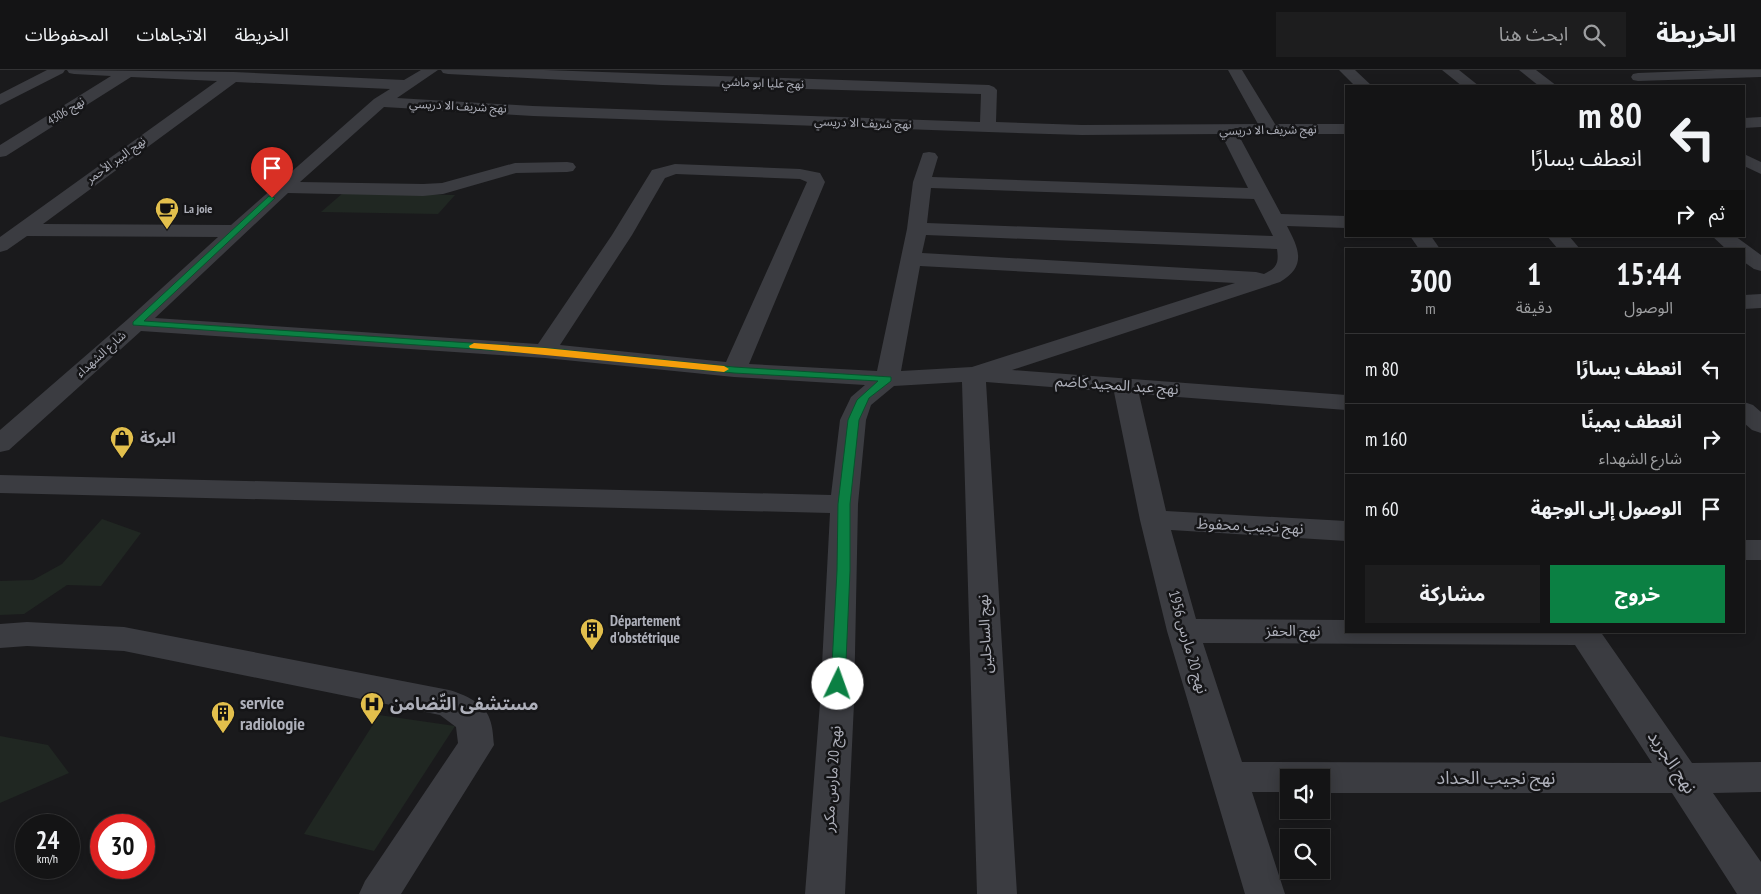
<!DOCTYPE html>
<html lang="ar">
<head>
<meta charset="utf-8">
<style>
	:root { --surface:#141415; --page:#1d1d1e; --text:#f1f3f6; --muted:#9d9ea0; --line:#333334; --accent:#0b8043 }
	body { margin:0; font-family:"PT Sans Narrow","Noto Sans Arabic",sans-serif; background:var(--page); color:var(--text); direction:rtl; height:100vh; display:flex; flex-direction:column; font-size:19px; white-space:nowrap }
	* { box-sizing:border-box; margin:0 }
	p { font-size:16px; color:var(--muted) }
	.icon { flex:none; width:28px; height:28px; fill:none; stroke:currentColor; stroke-width:2; stroke-linecap:round; stroke-linejoin:round }
	.map { position:relative; flex:1; overflow:hidden; direction:ltr }
	.panel { position:absolute; left:1345px; top:178px; width:400px; height:385px; display:flex; flex-direction:column; background:var(--surface); border-radius:0px; box-shadow:0 2px 12px #0003,0 0 0 1px var(--line); direction:rtl }
	.panel>* { flex:none }
	.banner { position:absolute; left:1345px; top:15px; width:400px; height:152px; border-radius:0px; box-shadow:0 2px 12px #0003,0 0 0 1px var(--line); direction:rtl; background:#141415; color:var(--text); overflow:hidden }
	.tools { position:absolute; left:1280px; top:699px; display:grid; gap:10px }
	.tools a { display:grid; place-items:center; width:50px; height:50px; border-radius:0px; background:var(--surface); box-shadow:0 2px 12px #0003,0 0 0 1px var(--line); font-size:25px }
	.speed { position:absolute; left:15px; top:744px; display:flex; gap:10px; font-size:25px; font-weight:700; text-align:center }
	.speed>* { display:grid; place-content:center; width:65px; height:65px; border-radius:50%; background:var(--surface); box-shadow:0 2px 12px #0003,0 0 0 1px var(--line); line-height:1 }
	.speed small { font-size:12px; font-weight:400 }
	.speed .limit { border:8px solid #d22; background:#fff; color:#111 }
	.pin { position:absolute; display:grid; place-items:center; width:42px; height:42px; color:#fff; margin:-51px -21px; border-radius:50% 50% 50% 0; rotate:-45deg; box-shadow:0 0 5px #0007 }
	.pin .icon { rotate:45deg }
	.me { position:absolute; width:55px; margin:-28px; rotate:3deg; stroke-linejoin:round; filter:drop-shadow(0 0 4px #0008) }
	.turn { display:flex; align-items:center; gap:18px; height:105px; padding:0 20px; font-size:22px }
	.turn .icon { width:65px; height:65px; stroke-width:2.5 }
	.turn b { display:block; font-size:35px; line-height:42px }
	.then { display:flex; align-items:center; height:48px; padding:0 20px; background:#0003; gap:10px; font-size:19px }
	.eta { display:flex; justify-content:space-evenly; align-items:center; height:85px; text-align:center }
	.eta b { font-size:30px; font-weight:700; line-height:35px }
	.action { display:flex; gap:10px; margin-top:auto; padding:10px 20px }
	.action a { flex:1; height:58px; border-radius:0px; background:var(--accent); color:#fff; font-size:20px; font-weight:700; line-height:58px; text-align:center }
	.action a+a { background:var(--page); color:var(--text) }
	ul { padding:0; list-style:none }
	li { display:flex; align-items:center; gap:15px; height:70px; padding:0 20px; border-top:1px solid var(--line) }
	li div { flex:1 }
	li b { display:block; font-size:19px }
	li em { font-style:normal }
	header { display:flex; align-items:center; gap:30px; box-sizing:border-box; height:70px; padding:0 25px; background:var(--surface); border-bottom:1px solid var(--line) }
	header strong { font-size:24px }
	nav { display:flex; gap:28px; margin-inline-start:auto; font-size:18px }
	.search { width:350px; height:45px; background:var(--page); display:flex; align-items:center; gap:12px; box-sizing:border-box; padding:0 18px; border-radius:0px; color:var(--muted); font-size:19px }
	.map>svg:first-child { display:block }
	.green { fill:#202722 }
	.lines { fill:none; stroke-linecap:round; stroke-linejoin:round }
	.minor { fill:#3b3c41; fill-rule:evenodd }
	.route { fill:#0b8043; stroke:#07532c }
	.slow { fill:#f59e0b }
	.labels { text-anchor:middle; stroke-width:5; stroke-linejoin:round; paint-order:stroke }
	.far-street-label { font-size:12px; fill:#aeb0ba; stroke:#151517 }
	.far-poi-label { font-size:12px; font-weight:bold; fill:#aeb0ba; stroke:#151517; text-anchor:start }
	.street-label { font-size:15px; fill:#aeb0ba; stroke:#151517 }
	.poi-label { font-size:15px; font-weight:bold; fill:#aeb0ba; stroke:#151517; text-anchor:start }
	.near-poi-label { font-size:18px; font-weight:bold; fill:#aeb0ba; stroke:#151517; text-anchor:start }
	.near-street-label { font-size:18px; fill:#aeb0ba; stroke:#151517 }
</style>
</head>
<body>
<header>
<strong>الخريطة</strong>
<div class="search"><svg class="icon" aria-label="search" viewBox="0 0 24 24"><circle cx="10" cy="10" r="6"/><path d="M15 15l6 6"/></svg>ابحث هنا</div>
<nav><a>الخريطة</a><a>الاتجاهات</a><a>المحفوظات</a></nav>
</header>
<div class="map">
<svg width="1761" height="824" viewBox="0 0 1761 824">
	<rect width="100%" height="100%" fill="#1a1a1c"/>
	<g class="green">
		<polygon points="343,123 455,125 438,144 321,142"/>
		<polygon points="102,449 141,463 101,516 67,515 24,544 0,545 0,511 33,510 62,494"/>
		<polygon points="379,645 455,656 374,781 304,764"/>
		<polygon points="0,666 48,675 69,703 0,733"/>
	</g>
	<g class="lines">
		<g class="minor">
			<polygon points="47,0 65,0 63,3 0,35 0,24"/>
			<path d="M67,0L234,2L404,10L421,0H438L397,28L533,36L980,52L981,24L662,15L448,4L443,3L441,0H544L989,15L994,17L997,20L996,52L1082,55L1258,54L1228,0H1242L1275,54H1346V64H1238L1281,144L1346,146V158L1287,156C1299,179 1307,196 1280,212L1012,300L1346,325V340L1139,324L1166,441L1346,451V471L1171,460L1196,549L1346,550V561H1600L1692,693L1761,692V722L1713,723L1761,792V824H1737L1672,723H1321V708H1289V722H1252L1285,824H1245L1167,561L1140,450L1114,322L986,312L1017,824H977L962,312L894,316L871,335L866,350L858,434L854,633L845,824H805L820,633L830,443L0,423V405L831,425L840,350L851,327L865,315L734,307L545,288L141,261L9,380L0,382V360L128,249L218,167L27,166L7,180L0,182V167L217,11L131,7L6,86L0,87V75L111,6L74,4L69,3ZM236,12L390,19L374,29L231,155L43,154ZM384,37L533,46L988,62L1082,65L1221,64L1248,118L932,107L938,87L935,83L929,82L923,83L913,112L907,159L877,301L749,294L825,112L820,103L800,99L675,94L652,100L612,165L538,274L155,248L288,123L423,126L443,124L516,103L567,102L573,101L576,97L573,93L567,92L515,93L442,113L423,114L300,112ZM676,104L800,109L807,112L726,292L560,275L632,165L665,108ZM931,118L1254,129L1273,166L927,153ZM926,165L1277,179C1279,193 1277,198 1264,204L1256,202L922,183ZM920,196L1235,213L972,297L901,301ZM1203,573L1575,575L1652,693L1242,692Z"/>
			<polygon points="1339,0 1355,0 1372,16 1355,16"/>
			<polygon points="1442,0 1459,0 1479,16 1462,16"/>
			<polygon points="1519,0 1536,0 1557,16 1539,16"/>
			<polygon points="1716,0 1761,0 1761,7 1638,11 1633,10 1631,7 1633,4 1638,3"/>
			<polygon points="1761,47 1761,57 1744,58 1744,48"/>
			<polygon points="1744,84 1761,92 1761,104 1744,96"/>
			<polygon points="1410,166 1431,166 1440,179 1419,179"/>
			<polygon points="1547,166 1569,166 1580,179 1558,179"/>
			<polygon points="1712,166 1735,166 1761,185 1761,201 1754,199 1744,192 1744,179 1726,179"/>
			<polygon points="1761,224 1761,238 1744,239 1744,225"/>
			<polygon points="1744,332 1753,335 1761,342 1761,363 1752,360 1744,353"/>
			<rect x="1744" y="470" width="17" height="20"/>
			<path d="M27,552L124,557L449,620C464,624 486,634 490,650C493,658 493,667 494,675L401,824H359L365,811L458,673L456,657L440,645L124,581L27,576L0,578V554Z"/>
		</g>
	</g>
	<polygon class="route" points="269,126 275,128 144,251 545,278 734,297 891,307 891,311 869,328 859,350 850,434 850,501 845,614 843,618 838,620 833,618 831,614 837,501 838,434 848,350 857,330 878,311 734,303 545,284 133,255 133,252"/>
	<polygon class="slow" points="474,273 545,278 724,296 729,299 724,302 470,278 469,276"/>
	<defs>
		<g id="cafe-pin" transform="scale(1.25)"><path d="M0 17L-7.5 6A9.5 9.5 0 1 1 7.5 6Z" fill="#e2bf4c" stroke="#151517"/><path d="M-5.5-4.5H6V0H3Q3 3.5 0 3.5H-2.5Q-5.5 3.5-5.5 0ZM3-3.2v2h1.7v-2ZM-6 4.5H4V6H-6Z" fill="#111"/></g>
		<g id="shop-pin" transform="scale(1.25)"><path d="M0 17L-7.5 6A9.5 9.5 0 1 1 7.5 6Z" fill="#e2bf4c" stroke="#151517"/><path d="M-5-2.5h2.3a2.7 3.5 0 0 1 5.4 0H5L5.5 6h-11ZM-1.5-2.5h3a1.5 2.3 0 0 0-3 0Z" fill="#111"/></g>
		<g id="building-pin" transform="scale(1.25)"><path d="M0 17L-7.5 6A9.5 9.5 0 1 1 7.5 6Z" fill="#e2bf4c" stroke="#151517"/><path d="M-4-6H4V6H1V3H-1V6H-4ZM-2.5-4.3h1.7v1.8h-1.7ZM.8-4.3h1.7v1.8H.8ZM-2.5-1h1.7V.8h-1.7ZM.8-1h1.7V.8H.8Z" fill="#111"/></g>
		<g id="hospital-pin" transform="scale(1.25)"><path d="M0 17L-7.5 6A9.5 9.5 0 1 1 7.5 6Z" fill="#e2bf4c" stroke="#151517"/><path d="M-5-5h3v3.5h4V-5h3V5h-3V1.5h-4V5h-3Z" fill="#111"/></g>
	</defs>
	<g fill-rule="evenodd">
		<use href="#cafe-pin" x="167" y="139"/>
		<use href="#shop-pin" x="122" y="368"/>
		<use href="#building-pin" x="592" y="560"/>
		<use href="#hospital-pin" x="372" y="634"/>
		<use href="#building-pin" x="223" y="643"/>
	</g>
	<g class="labels">
		<g class="far-street-label">
			<text transform="translate(763 13) rotate(2)" y="4">نهج عليا ابو ماشي</text>
			<text transform="translate(458 36) rotate(3)" y="4">نهج شريف الا دريسي</text>
			<text transform="translate(66 41) rotate(-32)" y="4">نهج 4306</text>
			<text transform="translate(863 53) rotate(2)" y="4">نهج شريف الا دريسي</text>
			<text transform="translate(1268 60) rotate(-1)" y="4">نهج شريف الا دريسي</text>
			<text transform="translate(116 90) rotate(-36)" y="4">نهج البير الأحمر</text>
			<text transform="translate(101 284) rotate(-42)" y="4">شارع الشهداء</text>
		</g>
		<g class="far-poi-label">
			<text x="184" y="143">La joie</text>
		</g>
		<g class="street-label">
			<text transform="translate(1117 315) rotate(4)" y="5">نهج عبد المجيد كاضم</text>
			<text transform="translate(1250 456) rotate(3)" y="5">نهج نجيب محفوظ</text>
			<text x="1293" y="566">نهج الحفز</text>
			<text transform="translate(985 564) rotate(-93)" y="5">نهج الساحلين</text>
			<text transform="translate(1188 572) rotate(74)" y="5">نهج 20 مارس 1956</text>
			<text transform="translate(832 709) rotate(-86)" y="5">نهج 20 مارس مكرر</text>
		</g>
		<g class="poi-label">
			<text x="140" y="373">البركة</text>
			<text x="610" y="556">Département<tspan x="610" dy="17">d'obstétrique</tspan></text>
		</g>
		<g class="near-poi-label">
			<text x="240" y="639">service<tspan x="240" dy="21">radiologie</tspan></text>
			<text x="390" y="640">مستشفى التّضامن</text>
		</g>
		<g class="near-street-label">
			<text transform="translate(1672 692) rotate(56)" y="6">نهج الجريد</text>
			<text x="1496" y="714">نهج نجيب الحداد</text>
		</g>
	</g>
</svg>
<div class="tools">
<a><svg class="icon" aria-label="sound" viewBox="0 0 24 24"><path d="M4 9h4l5-4v14l-5-4H4zM17 9q2 3 0 6"/></svg></a>
<a><svg class="icon" aria-label="search" viewBox="0 0 24 24"><circle cx="10" cy="10" r="6"/><path d="M15 15l6 6"/></svg></a>
</div>
<div class="speed"><div>24<small>km/h</small></div><div class="limit">30</div></div>
<div class="pin" style="left:272px;top:128px;background:#d93025"><svg class="icon" aria-label="arrive" viewBox="0 0 24 24"><path d="M6 21V4h12l-3 4 3 4H6"/></svg></div>
<svg class="me" style="left:838px;top:614px" viewBox="-20 -20 40 40"><circle r="19" fill="#fff"/><path d="M0-13L10 11 0 6-10 11z" fill="#0b8043"/></svg>
<div class="banner">
<div class="turn"><svg class="icon" aria-label="left" viewBox="0 0 24 24"><path d="M17 20v-9H6M10 6l-5 5 5 5"/></svg><div><b>80 m</b>انعطف يسارًا</div></div>
<div class="then">ثم<svg class="icon" aria-label="right" viewBox="0 0 24 24"><path d="M7 20v-9h11M14 6l5 5-5 5"/></svg></div>
</div>
<section class="panel">
<div class="eta">
<div><b>15:44</b><p>الوصول</p></div>
<div><b>1</b><p>دقيقة</p></div>
<div><b>300</b><p>m</p></div>
</div>
<ul>
<li><svg class="icon" aria-label="left" viewBox="0 0 24 24"><path d="M17 20v-9H6M10 6l-5 5 5 5"/></svg><div><b>انعطف يسارًا</b></div><em>80 m</em></li>
<li><svg class="icon" aria-label="right" viewBox="0 0 24 24"><path d="M7 20v-9h11M14 6l5 5-5 5"/></svg><div><b>انعطف يمينًا</b><p>شارع الشهداء</p></div><em>160 m</em></li>
<li><svg class="icon" aria-label="arrive" viewBox="0 0 24 24"><path d="M6 21V4h12l-3 4 3 4H6"/></svg><div><b>الوصول إلى الوجهة</b></div><em>60 m</em></li>
</ul>
<div class="action"><a>خروج</a><a>مشاركة</a></div>
</section>
</div>
</body>
</html>
